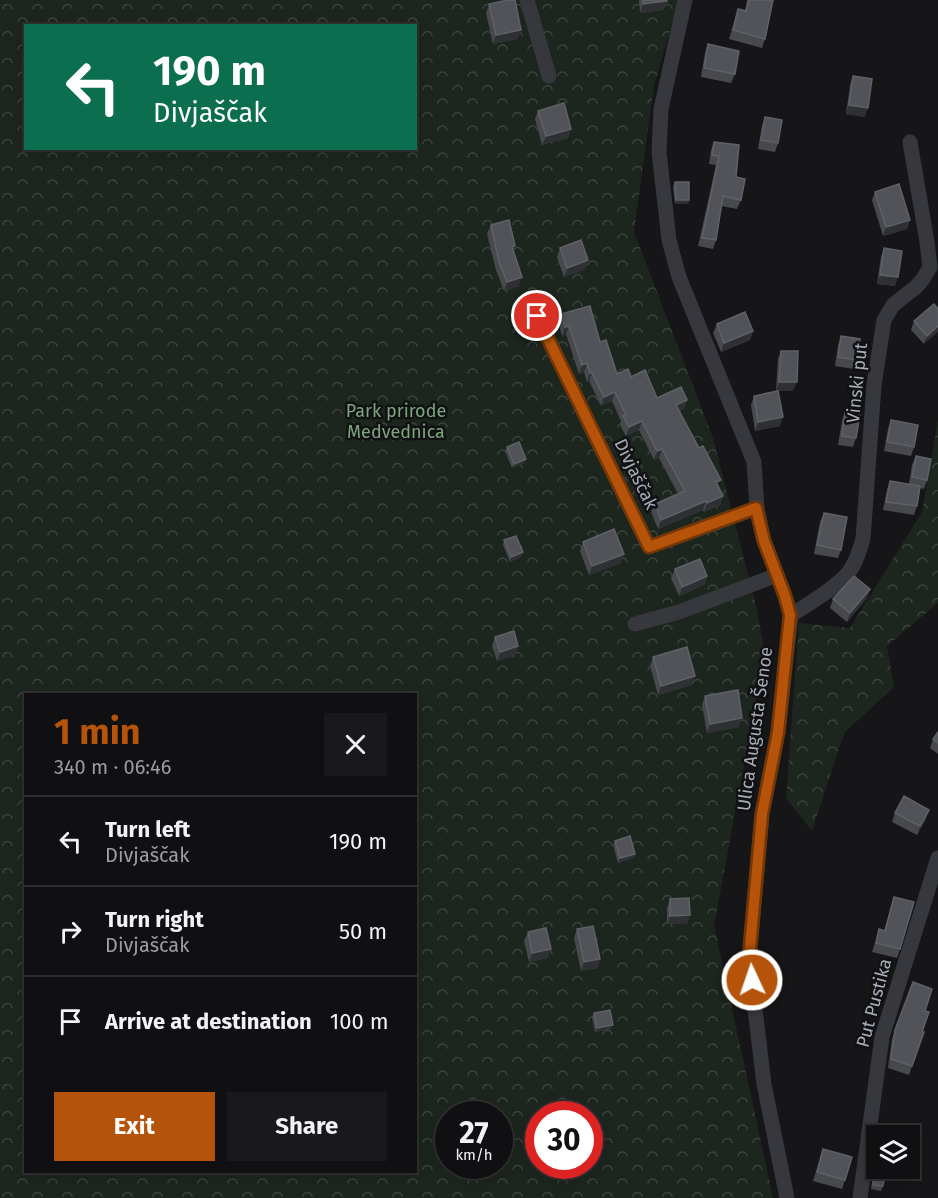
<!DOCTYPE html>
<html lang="en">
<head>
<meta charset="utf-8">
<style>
	:root { --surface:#101012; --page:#19191b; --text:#f1f3f6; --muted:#9c9d9f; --line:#303032; --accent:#b45309 }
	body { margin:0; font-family:"Fira Sans",sans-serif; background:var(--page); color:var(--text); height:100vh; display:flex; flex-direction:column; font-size:22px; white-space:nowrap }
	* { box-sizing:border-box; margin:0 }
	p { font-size:20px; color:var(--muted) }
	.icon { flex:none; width:33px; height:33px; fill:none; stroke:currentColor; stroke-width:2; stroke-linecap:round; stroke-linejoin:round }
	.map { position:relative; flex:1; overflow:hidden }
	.sheet { position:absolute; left:24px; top:693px; width:393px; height:480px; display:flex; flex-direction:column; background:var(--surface); border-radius:0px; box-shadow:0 3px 15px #0003,0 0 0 2px var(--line) }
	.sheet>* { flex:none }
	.banner { position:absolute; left:24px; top:24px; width:393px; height:126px; border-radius:0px; box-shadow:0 3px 15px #0003,0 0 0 2px var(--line); background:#0b6e4f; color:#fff; overflow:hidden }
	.tools { position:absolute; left:866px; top:1125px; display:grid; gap:12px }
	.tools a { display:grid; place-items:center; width:54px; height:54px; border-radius:0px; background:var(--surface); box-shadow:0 3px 15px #0003,0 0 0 2px var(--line); font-size:30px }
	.speed { position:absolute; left:435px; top:1101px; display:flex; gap:12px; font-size:30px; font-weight:700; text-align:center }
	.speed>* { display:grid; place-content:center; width:78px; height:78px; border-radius:50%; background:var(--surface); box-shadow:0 3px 15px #0003,0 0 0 2px var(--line); line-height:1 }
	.speed small { font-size:15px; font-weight:400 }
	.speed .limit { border:9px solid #d22; background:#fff; color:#111 }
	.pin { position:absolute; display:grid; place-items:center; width:51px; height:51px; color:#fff; margin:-26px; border:3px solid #fff; border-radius:50%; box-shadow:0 2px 6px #0007 }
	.me { position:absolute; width:66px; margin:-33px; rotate:357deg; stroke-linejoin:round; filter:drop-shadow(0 0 4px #0008) }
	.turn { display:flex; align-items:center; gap:21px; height:126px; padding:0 30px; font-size:27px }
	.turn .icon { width:78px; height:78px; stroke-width:2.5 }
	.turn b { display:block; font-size:42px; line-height:51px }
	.round { display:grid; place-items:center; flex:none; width:63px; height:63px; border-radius:0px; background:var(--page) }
	.summary { display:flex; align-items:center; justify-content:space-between; height:102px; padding:0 30px }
	h1 { font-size:36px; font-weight:700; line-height:45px; color:var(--accent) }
	.action { display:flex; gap:12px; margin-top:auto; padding:12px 30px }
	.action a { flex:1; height:69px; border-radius:0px; background:var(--accent); color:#fff; font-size:24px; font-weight:700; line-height:69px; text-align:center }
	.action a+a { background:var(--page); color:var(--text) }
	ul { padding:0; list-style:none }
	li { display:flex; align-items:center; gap:18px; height:90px; padding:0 30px; border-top:2px solid var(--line) }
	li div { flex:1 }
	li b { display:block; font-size:22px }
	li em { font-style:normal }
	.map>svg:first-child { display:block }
	.forest { fill:url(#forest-crowns); fill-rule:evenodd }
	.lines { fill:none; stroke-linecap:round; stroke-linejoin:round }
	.minor { stroke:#36383d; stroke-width:15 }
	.wall { fill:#47494d }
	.shaded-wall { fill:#2f3033 }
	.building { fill:#525359; stroke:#5f6168; stroke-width:1.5 }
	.route-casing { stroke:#753606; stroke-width:15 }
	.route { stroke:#b45309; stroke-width:10 }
	.labels { text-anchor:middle; stroke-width:5; stroke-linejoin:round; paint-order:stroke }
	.street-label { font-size:18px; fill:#a7adb9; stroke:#111113 }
	.park-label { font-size:18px; fill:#7ca57d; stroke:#111113 }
</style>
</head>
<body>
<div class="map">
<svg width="938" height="1198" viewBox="0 0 938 1198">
	<defs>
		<pattern id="forest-crowns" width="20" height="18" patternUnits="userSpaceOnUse" patternTransform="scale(1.5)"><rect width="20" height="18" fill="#1d261e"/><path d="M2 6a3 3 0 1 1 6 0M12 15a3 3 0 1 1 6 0" fill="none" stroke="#3b433d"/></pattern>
	</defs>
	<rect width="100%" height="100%" fill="#161618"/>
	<g class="forest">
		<path d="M0,0H677L675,14L654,85L634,232L713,438L756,606L765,653L714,925L773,1198H0ZM26,26H416V148H26ZM26,694H416V1172H26ZM448,1114H500V1166H448ZM538,1114H590V1166H538Z"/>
		<polygon points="938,420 938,603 887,646 894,687 844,733 812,831 786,798 799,623 850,628 922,512"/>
	</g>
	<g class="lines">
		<g class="minor">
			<polyline points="527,0 549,76"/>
			<polyline points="685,0 661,109 659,152 669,240 679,277 754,462 757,508 764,541 785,596 791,615 778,732 762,814 749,959 764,1084 787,1198"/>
			<polyline points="537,316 649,547 757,508"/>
			<path d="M791,615C807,605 836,588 848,573C856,564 859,551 863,539L874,385L884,320L893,305L916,287L923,279L930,267L927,242L910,142"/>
			<polyline points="635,624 679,612 777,575"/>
			<polyline points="860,1198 882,1037 938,858"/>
		</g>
	</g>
	<g class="wall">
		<polygon points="639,0 666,0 667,1 663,10 640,13"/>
		<polygon points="747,0 773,0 765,39 762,48 729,39 738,9 745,11"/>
		<polygon points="489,4 518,39 493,44 486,13"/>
		<polygon points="708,44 735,74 731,83 701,77 705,53"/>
		<polygon points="853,76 865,117 846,114 850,85"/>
		<polygon points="538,111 571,129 568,138 542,145 535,119"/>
		<polygon points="765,117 778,143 775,152 758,149 762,126"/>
		<polygon points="714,142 736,177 741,200 737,209 721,206 716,240 713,249 698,246 716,165 709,164 711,150"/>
		<polygon points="675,182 689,200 688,204 675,204 673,187"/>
		<polygon points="875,192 910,220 907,229 883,236 872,200"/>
		<polygon points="491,225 513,252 519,286 504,291 496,270 487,234"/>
		<polygon points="560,248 588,260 585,269 564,277 557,257"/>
		<polygon points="884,248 895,286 877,284 881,257"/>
		<polygon points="938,309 924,344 911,330 914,321"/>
		<polygon points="561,314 600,342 617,374 631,377 657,398 687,400 684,409 679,411 723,496 720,505 704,512 703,510 658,529 651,512 655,504 678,494 659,458 654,460 639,430 626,436 620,425 621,421 612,401 601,406 589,381 587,382 584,372 579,374 566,334 562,336 558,323"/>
		<polygon points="717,324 753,331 750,340 721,352 713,333"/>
		<polygon points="841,336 857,360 854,369 835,366 838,345"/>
		<polygon points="781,351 793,391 776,391 778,359"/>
		<polygon points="754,396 780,426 755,431 751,405"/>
		<polygon points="845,412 856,438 853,447 838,445 842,421"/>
		<polygon points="891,420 914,447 911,456 884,451 888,429"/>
		<polygon points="507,447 526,459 524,463 512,468 505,451"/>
		<polygon points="916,456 927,480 924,489 920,488 917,506 914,515 883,510 887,490 890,481 909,484 912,465"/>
		<polygon points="824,513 841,550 838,558 814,554 820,522"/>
		<polygon points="504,540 521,557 510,562 503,545"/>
		<polygon points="583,542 621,563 589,575 580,551"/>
		<polygon points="675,569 707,576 704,585 679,596 671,578"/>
		<polygon points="870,589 867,598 847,622 830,608 833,599"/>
		<polygon points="495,637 518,646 515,655 497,661 492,646"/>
		<polygon points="653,657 692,685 658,695 650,666"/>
		<polygon points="705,696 739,727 707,733 702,705"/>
		<polygon points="938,732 938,754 930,748 933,739"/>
		<polygon points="895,813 926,819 917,835 892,822"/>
		<polygon points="615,841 635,854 633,858 618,863 613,845"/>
		<polygon points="894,897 900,949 897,958 872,952 879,929 884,931"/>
		<polygon points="670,899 687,924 667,924 667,908"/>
		<polygon points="577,929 600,959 597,968 581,971 574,938"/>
		<polygon points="528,932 551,949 547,958 529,962 524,941"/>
		<polygon points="913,982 925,1011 922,1032 924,1032 909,1075 888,1068 892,1039"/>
		<polygon points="594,1013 611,1029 595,1032 592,1017"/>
		<polygon points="823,1149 845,1180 842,1189 813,1181"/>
		<polygon points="875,1164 883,1186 881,1191 871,1189 874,1169"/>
	</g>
	<g class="shaded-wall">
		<polygon points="667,1 663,10 640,13 643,4"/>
		<polygon points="521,30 518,39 493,44 496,35"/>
		<polygon points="849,105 868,108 865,117 846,114"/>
		<polygon points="571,129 568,138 542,145 546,136"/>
		<polygon points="676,200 689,200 688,204 675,204"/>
		<polygon points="910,220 907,229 883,236 886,227"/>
		<polygon points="588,260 585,269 564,277 567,268"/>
		<polygon points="880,275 898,277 895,286 877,284"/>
		<polygon points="522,277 519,286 504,291 507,282"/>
		<polygon points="569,326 566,334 562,336 565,327"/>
		<polygon points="938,326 938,332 924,344 927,336"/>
		<polygon points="753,331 750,340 721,352 724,343"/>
		<polygon points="587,363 584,372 579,374 582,365"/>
		<polygon points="590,373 592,373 589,381 587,382"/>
		<polygon points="779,382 797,382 793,391 776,391"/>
		<polygon points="615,392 612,401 601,406 604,397"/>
		<polygon points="687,400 684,409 673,414 676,405"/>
		<polygon points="783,417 780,426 755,431 758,422"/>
		<polygon points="642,421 639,430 626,436 629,427"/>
		<polygon points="662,449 659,458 654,460 657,451"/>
		<polygon points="526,459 524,463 512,468 514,464"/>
		<polygon points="723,496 720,505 704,512 707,503"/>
		<polygon points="706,501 703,510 658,529 661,520"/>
		<polygon points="523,552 521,557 510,562 511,557"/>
		<polygon points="624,554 621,563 589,575 592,566"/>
		<polygon points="707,576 704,585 679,596 682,587"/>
		<polygon points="870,589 867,598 847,622 850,613"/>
		<polygon points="518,646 515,655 497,661 500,652"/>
		<polygon points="695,676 692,685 658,695 661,686"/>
		<polygon points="742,718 739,727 707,733 710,724"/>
		<polygon points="929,810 926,819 917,835 920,826"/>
		<polygon points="635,854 633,858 618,863 620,858"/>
		<polygon points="690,915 687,924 667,924 670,916"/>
		<polygon points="551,949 547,958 529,962 532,953"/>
		<polygon points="600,959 597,968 581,971 584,962"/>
		<polygon points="613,1025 611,1029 595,1032 597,1028"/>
	</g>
	<g class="building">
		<polygon points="508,0 515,0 521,30 496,35 489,4"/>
		<polygon points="643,0 666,0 667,1 643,4"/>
		<polygon points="749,0 773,0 765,39 733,30 738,9 746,11"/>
		<polygon points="708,44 739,51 735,74 704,68"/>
		<polygon points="853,76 872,79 868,108 849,105"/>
		<polygon points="564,103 571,129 546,136 538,111"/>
		<polygon points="765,117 782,120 778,143 761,140"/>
		<polygon points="714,142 739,145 736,177 745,179 741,200 723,196 716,240 702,238 719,156 712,155"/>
		<polygon points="675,182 689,182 689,200 676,200"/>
		<polygon points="899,184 910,220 886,227 875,192"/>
		<polygon points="509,220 515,246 512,247 522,277 507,282 499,262 491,225"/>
		<polygon points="581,240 588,260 567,268 560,248"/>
		<polygon points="884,248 902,251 898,277 880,275"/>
		<polygon points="934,304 938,309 938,326 927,336 914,321"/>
		<polygon points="590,306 600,342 606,340 617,374 628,369 631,377 645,370 657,398 681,387 687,400 676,405 699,448 703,446 721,480 716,482 723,496 707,503 706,501 661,520 655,504 685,491 662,449 657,451 642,421 629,427 623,416 626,415 615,392 604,397 592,373 590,373 587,363 582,365 569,326 565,327 561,314"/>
		<polygon points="745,312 753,331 724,343 717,324"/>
		<polygon points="841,336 860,339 857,360 838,357"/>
		<polygon points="781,351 798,351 797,382 779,382"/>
		<polygon points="778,391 783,417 758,422 754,396"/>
		<polygon points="845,412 860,415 856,438 842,436"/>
		<polygon points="891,420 918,425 914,447 887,442"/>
		<polygon points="519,442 526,459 514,464 507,447"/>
		<polygon points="916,456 931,459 927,480 912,477"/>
		<polygon points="890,481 920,486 917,506 886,502"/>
		<polygon points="824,513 847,517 841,550 817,545"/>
		<polygon points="614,529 624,554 592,566 583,542"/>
		<polygon points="516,536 523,552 511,557 504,540"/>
		<polygon points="700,559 707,576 682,587 675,569"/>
		<polygon points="854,576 870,589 850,613 833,599"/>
		<polygon points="514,631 518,646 500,652 495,637"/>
		<polygon points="687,647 695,676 661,686 653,657"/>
		<polygon points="738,690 742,718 710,724 705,696"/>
		<polygon points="938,732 938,743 933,739"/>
		<polygon points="904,796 929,810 920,826 895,813"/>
		<polygon points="630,836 635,854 620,858 615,841"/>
		<polygon points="894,897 914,902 900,949 876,943 879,929 885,931"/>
		<polygon points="689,898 690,915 670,916 670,899"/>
		<polygon points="593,926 600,959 584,962 577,929"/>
		<polygon points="546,928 551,949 532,953 528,932"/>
		<polygon points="913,982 932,989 925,1011 929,1012 922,1032 924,1032 912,1066 891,1059 895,1030"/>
		<polygon points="610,1010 613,1025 597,1028 594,1013"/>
		<polygon points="823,1149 852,1157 845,1180 817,1172"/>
		<polygon points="875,1164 876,1168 886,1168 883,1186 873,1185"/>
	</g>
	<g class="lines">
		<g class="route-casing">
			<polyline id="route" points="537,316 649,547 756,508 764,541 785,596 790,615 778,732 762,814 749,959 752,980"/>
		</g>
		<use href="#route" class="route"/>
	</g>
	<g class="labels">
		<g class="street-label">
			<text transform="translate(857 383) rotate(-84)" y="6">Vinski put</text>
			<text transform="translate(636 474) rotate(64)" y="6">Divjaščak</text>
			<text transform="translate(755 729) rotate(-82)" y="6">Ulica Augusta Šenoe</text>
			<text transform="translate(874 1003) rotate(-75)" y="6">Put Pustika</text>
		</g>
		<g class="park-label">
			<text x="396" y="417">Park prirode<tspan x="396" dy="21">Medvednica</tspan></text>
		</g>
	</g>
</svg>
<div class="tools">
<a><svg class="icon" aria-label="layers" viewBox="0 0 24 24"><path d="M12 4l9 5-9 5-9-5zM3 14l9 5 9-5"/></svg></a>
</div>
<div class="speed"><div>27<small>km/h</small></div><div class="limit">30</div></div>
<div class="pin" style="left:537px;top:316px;background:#d93025"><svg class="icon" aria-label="arrive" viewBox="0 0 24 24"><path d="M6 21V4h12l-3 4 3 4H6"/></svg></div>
<svg class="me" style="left:752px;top:980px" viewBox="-20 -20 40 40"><circle r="17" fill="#b45309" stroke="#fff" stroke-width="3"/><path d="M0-11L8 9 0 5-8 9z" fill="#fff"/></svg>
<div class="banner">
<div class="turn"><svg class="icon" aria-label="left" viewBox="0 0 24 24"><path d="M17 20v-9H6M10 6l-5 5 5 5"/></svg><div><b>190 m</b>Divjaščak</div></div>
</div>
<section class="sheet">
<div class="summary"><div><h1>1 min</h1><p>340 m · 06:46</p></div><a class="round"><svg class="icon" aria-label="close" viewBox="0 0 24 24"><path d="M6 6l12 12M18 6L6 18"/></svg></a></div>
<ul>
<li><svg class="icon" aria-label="left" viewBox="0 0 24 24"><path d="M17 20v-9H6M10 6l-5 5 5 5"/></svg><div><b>Turn left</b><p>Divjaščak</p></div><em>190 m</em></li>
<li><svg class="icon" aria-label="right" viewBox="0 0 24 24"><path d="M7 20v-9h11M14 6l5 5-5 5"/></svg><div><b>Turn right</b><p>Divjaščak</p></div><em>50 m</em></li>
<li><svg class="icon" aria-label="arrive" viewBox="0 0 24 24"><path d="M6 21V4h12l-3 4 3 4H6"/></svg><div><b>Arrive at destination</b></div><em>100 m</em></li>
</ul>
<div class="action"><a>Exit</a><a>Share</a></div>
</section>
</div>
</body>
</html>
